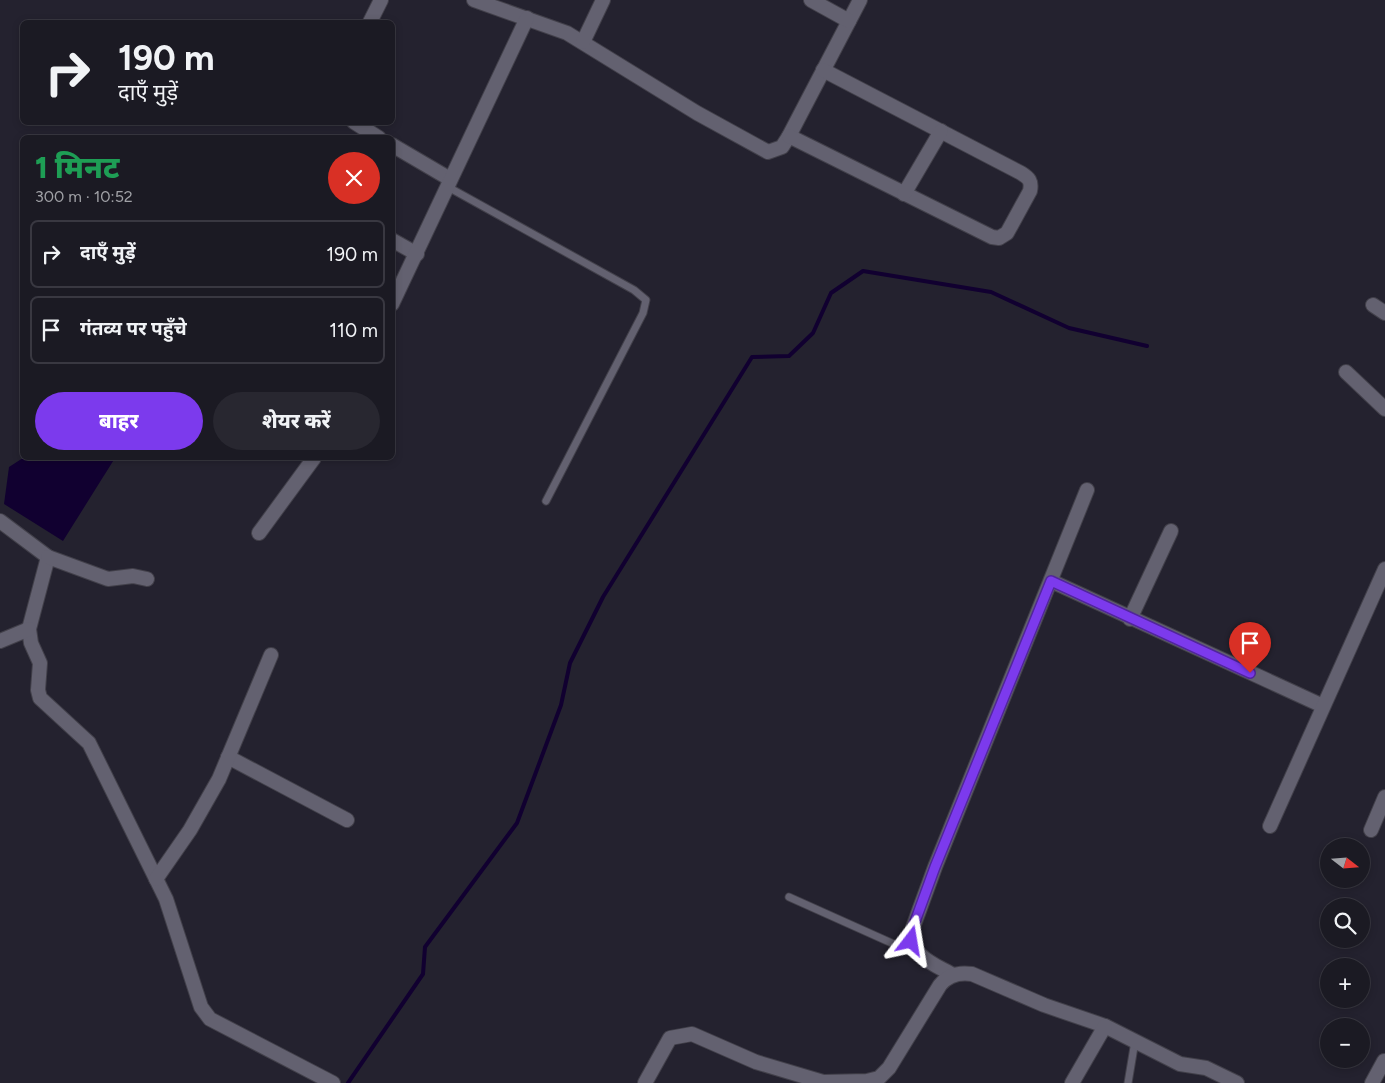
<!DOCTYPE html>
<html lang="hi">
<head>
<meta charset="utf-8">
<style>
	:root { --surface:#1b1a23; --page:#282730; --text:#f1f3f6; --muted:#a0a1a6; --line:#393841; --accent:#7c3aed }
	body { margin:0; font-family:Figtree,"Noto Sans Devanagari",sans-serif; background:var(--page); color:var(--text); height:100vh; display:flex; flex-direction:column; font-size:19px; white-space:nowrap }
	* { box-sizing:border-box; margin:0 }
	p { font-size:16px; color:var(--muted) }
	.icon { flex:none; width:28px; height:28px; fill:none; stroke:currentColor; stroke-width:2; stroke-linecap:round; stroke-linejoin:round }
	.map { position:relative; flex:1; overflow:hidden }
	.panel { position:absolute; left:20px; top:135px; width:375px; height:325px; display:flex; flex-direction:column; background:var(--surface); border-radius:8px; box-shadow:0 2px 8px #0003,0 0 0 1px var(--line) }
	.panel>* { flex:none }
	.hud { position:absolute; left:20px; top:20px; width:375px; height:105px; border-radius:8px; box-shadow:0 2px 8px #0003,0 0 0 1px var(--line); background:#1b1a23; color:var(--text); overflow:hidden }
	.needle { width:32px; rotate:107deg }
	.controls { position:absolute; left:1320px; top:838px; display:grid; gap:10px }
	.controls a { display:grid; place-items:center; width:50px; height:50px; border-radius:50%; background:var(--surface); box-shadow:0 2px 8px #0003,0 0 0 1px var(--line); font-size:25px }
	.pin { position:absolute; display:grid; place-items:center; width:42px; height:42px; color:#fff; margin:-51px -21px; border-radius:50% 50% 50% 0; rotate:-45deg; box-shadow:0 0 5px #0007 }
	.pin .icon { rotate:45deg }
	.me { position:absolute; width:55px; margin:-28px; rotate:14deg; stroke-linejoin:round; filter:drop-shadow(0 0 4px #0008) }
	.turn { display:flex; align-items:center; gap:18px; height:105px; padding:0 15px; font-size:22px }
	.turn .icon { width:65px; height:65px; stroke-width:2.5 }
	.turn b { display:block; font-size:35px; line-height:42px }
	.round { display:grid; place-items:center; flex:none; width:52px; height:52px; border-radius:26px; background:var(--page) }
	.head { display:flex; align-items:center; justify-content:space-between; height:85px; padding:0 15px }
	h1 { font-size:30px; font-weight:800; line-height:38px; color:#1e9e55 }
	.primary-button { display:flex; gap:10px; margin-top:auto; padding:10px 15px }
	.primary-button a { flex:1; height:58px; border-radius:30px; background:var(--accent); color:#fff; font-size:20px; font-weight:800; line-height:58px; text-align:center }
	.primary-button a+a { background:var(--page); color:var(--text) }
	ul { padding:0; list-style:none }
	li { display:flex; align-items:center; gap:15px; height:68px; margin:0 10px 8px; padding:0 5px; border:2px solid var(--line); border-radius:8px }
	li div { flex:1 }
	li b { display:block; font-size:19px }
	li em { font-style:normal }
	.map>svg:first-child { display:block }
	.water { fill:#110030 }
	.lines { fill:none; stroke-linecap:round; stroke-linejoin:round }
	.stream { stroke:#110030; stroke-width:4 }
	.lane-casing { stroke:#42404a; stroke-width:9 }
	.street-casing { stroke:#42404a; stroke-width:16 }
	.lane { stroke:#636170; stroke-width:7 }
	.street { stroke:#636170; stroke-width:14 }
	.route-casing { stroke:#51269a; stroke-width:12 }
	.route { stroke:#7c3aed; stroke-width:9 }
</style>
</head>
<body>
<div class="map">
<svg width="1385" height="1083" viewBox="0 0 1385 1083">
	<rect width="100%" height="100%" fill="#24222f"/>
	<polygon class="water" points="23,458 115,458 63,541 4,504 9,467"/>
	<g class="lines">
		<polyline class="stream" points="348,1083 423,974 425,947 517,823 561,705 570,663 603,597 752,357 789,356 813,333 831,293 863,271 991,292 1069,328 1147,346"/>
		<g class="lane-casing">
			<g id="lane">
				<polyline points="448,187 634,290 646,300 643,313 546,501"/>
				<polyline points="789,897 896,945 914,949"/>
				<polyline points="1128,1083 1135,1041"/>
			</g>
		</g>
		<g class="street-casing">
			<g id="street">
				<polyline points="474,0 567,33 697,113 768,152 782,147 789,136 860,0"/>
				<polyline points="811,0 849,21"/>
				<polyline points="370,22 381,0"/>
				<polyline points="583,42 603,0"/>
				<polyline points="354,122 379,138"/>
				<path d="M789,136L992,237L999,238L1007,233L1030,191C1032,181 1029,178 1021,173L823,70"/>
				<polyline points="392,145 450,179"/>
				<polyline points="904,194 941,131"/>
				<polyline points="392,240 417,254"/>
				<polyline points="392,304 527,18"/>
				<polyline points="1373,305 1385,313"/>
				<polyline points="1346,372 1385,409"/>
				<polyline points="0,521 48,557 29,629 31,643 40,663 38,690 40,698 89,743 166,899 201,1007 210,1019 333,1083"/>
				<polyline points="259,533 314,458"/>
				<polyline points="48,557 108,579 133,576 147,579"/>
				<polyline points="1051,581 1323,706"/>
				<polyline points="1130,619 1171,531"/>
				<polyline points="0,641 29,629"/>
				<polyline points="228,757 347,820"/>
				<polyline points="1270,826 1385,569"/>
				<polyline points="1371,830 1385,797"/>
				<polyline points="156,879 190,830 219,779 271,655"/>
				<path d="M953,975C934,964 909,956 912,930L935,867L1087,490"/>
				<path d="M645,1083L670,1038L692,1034L756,1062L823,1082L867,1081L879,1078L889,1068L940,985C948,975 959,972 972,974L1044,1005L1105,1026L1180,1064L1206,1068L1237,1083"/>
				<polyline points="1072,1083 1105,1026"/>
				<polyline points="1372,1083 1384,1061"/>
			</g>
		</g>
		<use href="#lane" class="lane"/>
		<use href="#street" class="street"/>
	</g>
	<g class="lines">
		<g class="route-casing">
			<polyline id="route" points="911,941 912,930 935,867 1051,581 1250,673"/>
		</g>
		<use href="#route" class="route"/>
	</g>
</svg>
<div class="controls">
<a><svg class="needle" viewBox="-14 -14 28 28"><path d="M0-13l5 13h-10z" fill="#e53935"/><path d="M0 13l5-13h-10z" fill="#a0a1a6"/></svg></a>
<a><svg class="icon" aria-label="search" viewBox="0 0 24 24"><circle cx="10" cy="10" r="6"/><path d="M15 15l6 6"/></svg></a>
<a>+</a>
<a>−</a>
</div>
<div class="pin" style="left:1250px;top:673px;background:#d93025"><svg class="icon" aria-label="arrive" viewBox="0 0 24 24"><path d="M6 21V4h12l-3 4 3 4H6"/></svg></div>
<svg class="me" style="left:911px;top:941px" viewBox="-20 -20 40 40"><path d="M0-17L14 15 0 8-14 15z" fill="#7c3aed" stroke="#fff" stroke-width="4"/></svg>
<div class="hud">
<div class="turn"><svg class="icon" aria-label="right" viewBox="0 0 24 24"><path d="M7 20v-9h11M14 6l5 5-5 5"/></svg><div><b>190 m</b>दाएँ मुड़ें</div></div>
</div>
<section class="panel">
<div class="head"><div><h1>1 मिनट</h1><p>300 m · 10:52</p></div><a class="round" style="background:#d93025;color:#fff"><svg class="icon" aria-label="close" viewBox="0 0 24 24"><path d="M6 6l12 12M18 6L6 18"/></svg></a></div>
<ul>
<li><svg class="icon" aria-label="right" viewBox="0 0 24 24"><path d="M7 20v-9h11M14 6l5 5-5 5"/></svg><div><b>दाएँ मुड़ें</b></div><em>190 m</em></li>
<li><svg class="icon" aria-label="arrive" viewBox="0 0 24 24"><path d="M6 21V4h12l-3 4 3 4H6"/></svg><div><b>गंतव्य पर पहुँचे</b></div><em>110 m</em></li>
</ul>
<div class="primary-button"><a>बाहर</a><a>शेयर करें</a></div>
</section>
</div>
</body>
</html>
